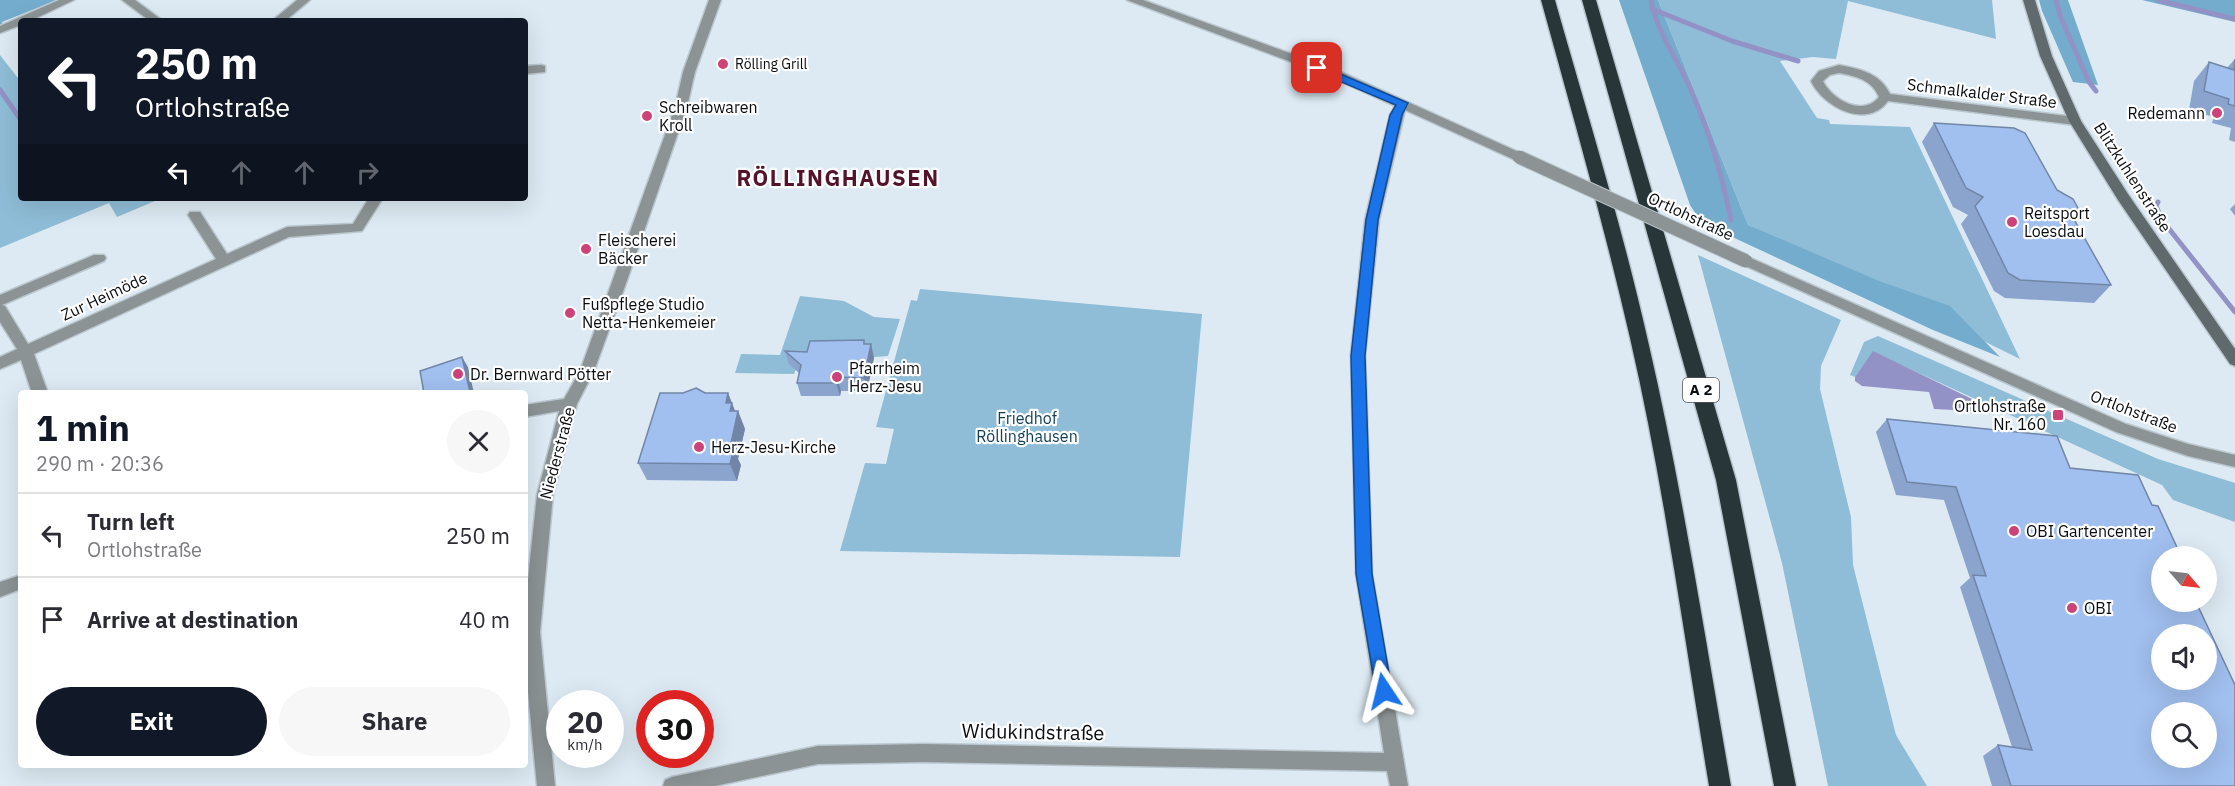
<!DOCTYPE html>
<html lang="en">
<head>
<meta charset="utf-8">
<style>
	:root { --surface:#fff; --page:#f7f7f7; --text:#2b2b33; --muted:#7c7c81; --line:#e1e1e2; --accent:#111827 }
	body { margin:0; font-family:"IBM Plex Sans",sans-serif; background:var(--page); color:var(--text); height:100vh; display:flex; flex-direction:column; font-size:22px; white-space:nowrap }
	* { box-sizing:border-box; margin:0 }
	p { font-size:20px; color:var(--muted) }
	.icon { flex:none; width:33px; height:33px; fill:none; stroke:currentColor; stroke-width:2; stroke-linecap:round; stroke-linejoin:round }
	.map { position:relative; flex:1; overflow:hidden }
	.sheet { position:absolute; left:18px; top:390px; width:510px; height:378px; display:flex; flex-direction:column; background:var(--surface); border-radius:6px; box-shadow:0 6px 24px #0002 }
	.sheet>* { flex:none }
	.guide { position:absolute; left:18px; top:18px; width:510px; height:183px; border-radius:6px; box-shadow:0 6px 24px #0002; background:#111827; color:#fff; overflow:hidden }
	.needle { width:39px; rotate:118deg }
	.tools { position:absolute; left:2151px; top:546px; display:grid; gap:12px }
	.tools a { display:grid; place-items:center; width:66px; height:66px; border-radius:50%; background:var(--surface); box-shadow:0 6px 24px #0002; font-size:30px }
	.speed { position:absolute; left:546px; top:690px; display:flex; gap:12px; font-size:30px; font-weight:700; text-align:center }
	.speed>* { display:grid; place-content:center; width:78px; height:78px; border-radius:50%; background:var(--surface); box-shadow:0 6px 24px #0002; line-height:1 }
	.speed small { font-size:15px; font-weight:400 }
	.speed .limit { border:9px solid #d22; background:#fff; color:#111 }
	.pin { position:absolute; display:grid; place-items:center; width:51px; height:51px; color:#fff; margin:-26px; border-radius:12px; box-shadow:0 3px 9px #0006 }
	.me { position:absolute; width:66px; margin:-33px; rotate:350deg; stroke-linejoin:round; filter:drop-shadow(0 0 4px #0008) }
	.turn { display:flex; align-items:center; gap:21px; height:126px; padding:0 18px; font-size:27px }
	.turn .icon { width:78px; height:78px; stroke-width:2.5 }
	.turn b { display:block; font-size:42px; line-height:51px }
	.lanes { display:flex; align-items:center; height:57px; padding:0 18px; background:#0003; justify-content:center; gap:30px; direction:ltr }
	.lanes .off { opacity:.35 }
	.round { display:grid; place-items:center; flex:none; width:63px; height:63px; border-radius:32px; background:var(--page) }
	.headline { display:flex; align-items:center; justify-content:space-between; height:102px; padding:0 18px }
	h1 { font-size:36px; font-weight:700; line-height:45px; color:var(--accent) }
	.cta { display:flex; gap:12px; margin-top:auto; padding:12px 18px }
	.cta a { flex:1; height:69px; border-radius:36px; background:var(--accent); color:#fff; font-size:24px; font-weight:700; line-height:69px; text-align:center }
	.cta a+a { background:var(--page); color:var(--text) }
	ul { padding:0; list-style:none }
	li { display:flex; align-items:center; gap:18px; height:84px; padding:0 18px; border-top:2px solid var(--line) }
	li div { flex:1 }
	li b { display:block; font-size:22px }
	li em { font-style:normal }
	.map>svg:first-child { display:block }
	.green { fill:#8fbdd7 }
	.forest { fill:#73accc }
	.water { fill:#9392c6 }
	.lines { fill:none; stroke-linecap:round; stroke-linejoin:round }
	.stream { stroke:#9392c6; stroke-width:5 }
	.minor-casing { stroke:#bbc7cf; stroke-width:3 }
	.secondary-casing { stroke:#bbc7cf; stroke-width:3 }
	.motorway-casing { stroke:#bbc7cf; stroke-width:3 }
	.minor { fill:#8c9394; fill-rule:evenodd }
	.secondary { fill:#606a6c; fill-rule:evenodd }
	.motorway { fill:#293639; fill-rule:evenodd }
	.minor-bridge-casing { stroke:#bbc7cf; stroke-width:15; stroke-linecap:butt }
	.minor-bridge { stroke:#8c9394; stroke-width:13 }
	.wall { fill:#8aa4ce }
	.shaded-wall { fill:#7186a7 }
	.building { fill:#a1bfef; stroke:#7186a7; stroke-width:1.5; fill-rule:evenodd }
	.route { fill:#1a73e8; stroke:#114b97; stroke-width:1.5 }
	.poi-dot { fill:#cd4278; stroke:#fff; stroke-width:2 }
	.labels { text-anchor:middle; stroke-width:4.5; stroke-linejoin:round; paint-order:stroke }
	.far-poi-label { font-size:14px; fill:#090d10; stroke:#fff; text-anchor:start }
	.shield { fill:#fff; stroke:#535658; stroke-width:1.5 }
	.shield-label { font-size:15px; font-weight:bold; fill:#090d10 }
	.street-label { font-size:16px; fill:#090d10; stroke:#fff }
	.poi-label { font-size:16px; fill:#090d10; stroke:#fff; text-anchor:start }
	.park-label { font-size:16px; fill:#0f3f56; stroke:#fff }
	.near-street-label { font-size:20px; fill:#090d10; stroke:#fff }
	.district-label { font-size:22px; font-weight:bold; letter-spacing:1.5px; fill:#54122d; stroke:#fff }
</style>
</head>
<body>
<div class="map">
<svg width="2235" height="786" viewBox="0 0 2235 786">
	<rect width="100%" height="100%" fill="#ddeaf3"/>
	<g class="green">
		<polygon points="1658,0 1992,0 1996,39 1848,1 1836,59 1813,57 1780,61 1817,118 1829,120 1830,124 1910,127 2020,359 1748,225"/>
		<polygon points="0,55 21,82 21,198 162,198 117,217 109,203 0,248"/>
		<polygon points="1698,255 1841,320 1821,366 1820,389 1851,517 1853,565 1896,735 1927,786 1828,786 1782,563"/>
		<polygon points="920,289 1202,314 1180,557 840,551 865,463 886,464 894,429 876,427 911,300 917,301"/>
		<polygon points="800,296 844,301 874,317 900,319 888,356 798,363 794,374 735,373 741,354 780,355"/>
		<polygon points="1878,336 2158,459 2235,483 2235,522 2173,500 2162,485 1873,352 1855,377 1850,375 1864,342"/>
	</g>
	<g class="forest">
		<polygon points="0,0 57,0 2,22 4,27 0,27"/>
		<polygon points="1619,0 1658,0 1748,225 1879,281 1950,306 2000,357 1933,330 1702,223 1690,205"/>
		<polygon points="2039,0 2068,0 2098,85 2073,82 2042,11"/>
		<polygon points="2142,0 2235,0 2235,22"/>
	</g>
	<polygon class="water" points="1873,351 1972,399 1972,411 1934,409 1929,392 1862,386 1855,381 1855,377"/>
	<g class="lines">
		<g class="stream">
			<path d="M1651,0C1657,33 1677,58 1690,88C1709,130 1722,175 1731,220"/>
			<polyline points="2056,0 2061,18 2089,82 2096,91"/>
			<polyline points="2158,0 2235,19"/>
			<polyline points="1652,9 1732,41 1798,61"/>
			<polyline points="0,90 21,120"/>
			<polyline points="2158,202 2156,206 2162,220 2235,312"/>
		</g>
		<g class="minor-casing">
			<g id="minor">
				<polygon points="59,0 74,0 30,21 21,21 21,25 0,33 0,26"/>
				<polygon points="122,0 135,0 163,21 150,21"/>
				<polygon points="297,0 310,0 285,21 272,21"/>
				<polygon points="709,0 721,0 695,72 687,107 624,289 594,371 577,404 553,495 540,632 555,786 537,786 525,661 525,607 537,495 559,411 525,417 525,405 564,399 580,371 675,107 683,72"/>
				<polygon points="1127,0 1143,0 1339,71 1523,154 1525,157 1519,161 1515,160 1405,110 1379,220 1365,355 1372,574 1408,786 1390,786 1387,771 923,762 818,764 715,786 663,786 665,780 672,777 818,746 923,744 1384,753 1356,574 1351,355 1365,220 1390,115 1395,106 1331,77"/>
				<polygon points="541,65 545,66 545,72 525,74 525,66"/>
				<path d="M1839,65C1860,69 1880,73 1890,94L2075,117L2081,121L2075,125L1888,101C1867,130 1823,107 1811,81L1819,71ZM1839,73C1856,76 1872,80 1879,97C1863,117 1832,100 1823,81L1830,75Z"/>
				<polygon points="369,198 383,198 362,231 289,237 34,354 48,393 32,393 21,360 0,369 0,357 17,349 0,322 0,295 94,255 104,255 106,258 104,261 2,305 5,306 28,344 216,259 188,215 190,212 200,212 227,254 287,227 353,224"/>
				<polygon points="1746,256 2126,424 2188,444 2235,455 2235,467 2188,456 2116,432 1741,264 1739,261"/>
				<polygon points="21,575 21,589 0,597 0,582"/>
			</g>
		</g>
		<g class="secondary-casing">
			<polygon id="secondary" points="2023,0 2035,0 2052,56 2081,121 2128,194 2235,349 2235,366 2230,364 2118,200 2069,121 2040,56"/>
		</g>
		<g class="motorway-casing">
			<g id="motorway">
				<path d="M1541,0H1555C1587,113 1622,226 1648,341C1682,488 1705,637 1731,786H1709C1684,637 1664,486 1630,338C1604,225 1572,113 1541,0Z"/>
				<polygon points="1582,0 1596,0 1736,480 1796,786 1774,786 1716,480"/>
			</g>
		</g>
		<use href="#minor" class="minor"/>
		<use href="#secondary" class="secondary"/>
		<use href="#motorway" class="motorway"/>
		<g class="minor-bridge-casing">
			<polyline id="minor-bridge" points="1519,157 1746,261"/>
		</g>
		<use href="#minor-bridge" class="minor-bridge"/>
	</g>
	<g class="wall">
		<polygon points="2235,59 2235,142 2229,140 2231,128 2212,123 2214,117 2189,110 2194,81 2209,62 2227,68"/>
		<polygon points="1934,123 2057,190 2078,208 2072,216 2111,285 2094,303 2005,298 1994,291 1961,224 1968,215 1953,207 1922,142"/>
		<polygon points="2235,204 2235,216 2230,209"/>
		<polygon points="865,344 871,344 874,358 867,391 841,391 840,396 801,396 797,383 799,373 789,364 785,351 807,352"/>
		<polygon points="705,393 728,393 735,411 738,411 745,429 738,459 741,465 737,481 647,480 638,463"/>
		<polygon points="1887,419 2070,468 2162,556 2235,786 1992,786 1983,756 1998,745 2012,747 1960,587 1970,578 1944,500 1896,495 1876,432"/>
	</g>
	<g class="shaded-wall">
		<polygon points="871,344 874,358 867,391 864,378"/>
		<polygon points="462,357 468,367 474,393 468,393"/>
		<polygon points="837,377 841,391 840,396 836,383"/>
		<polygon points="728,393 737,416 738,411 745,429 738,459 741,465 737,481 730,464 730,448 726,403"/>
	</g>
	<g class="building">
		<polygon points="2235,59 2235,106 2228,104 2229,99 2204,91 2209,62 2234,70"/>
		<polygon points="1934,123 2014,128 2025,133 2057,190 2073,199 2078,208 2071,214 2111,285 2020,280 2008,273 1975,206 1983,197 1966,188"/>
		<polygon points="864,340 864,344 871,344 864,378 837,377 836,383 797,383 801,365 785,351 807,352 810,341"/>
		<polygon points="462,357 470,392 424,393 420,371"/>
		<polygon points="696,388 705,393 728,393 726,403 732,403 730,411 738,411 730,448 734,448 730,464 638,463 660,393 683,393"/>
		<path d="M1887,419L2057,436L2070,468L2138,475L2152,505L2158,506L2181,556H2162V602H2196L2235,685V786H2011L1998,745L2032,750L1973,575L1986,576L1956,487L1907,482ZM2162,634H2206V680H2162ZM2162,712H2206V758H2162Z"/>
	</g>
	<polygon class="route" points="1317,64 1408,103 1402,115 1378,220 1365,356 1372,574 1392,691 1390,697 1384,699 1378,697 1376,691 1356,574 1351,356 1366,220 1390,115 1396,105 1313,70 1312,68"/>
	<g class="poi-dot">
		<circle cx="723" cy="64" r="6"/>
		<circle cx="2217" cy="113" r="6"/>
		<circle cx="647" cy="116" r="6"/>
		<circle cx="2012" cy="222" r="6"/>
		<circle cx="586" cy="249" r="6"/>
		<circle cx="570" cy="313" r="6"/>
		<circle cx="458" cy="374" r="6"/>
		<circle cx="837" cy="377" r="6"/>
		<rect x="2052" y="409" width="12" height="12" rx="3"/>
		<circle cx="699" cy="447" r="6"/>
		<circle cx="2014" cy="531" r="6"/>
		<circle cx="2072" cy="608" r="6"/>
	</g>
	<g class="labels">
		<g class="far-poi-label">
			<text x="735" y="69">Rölling Grill</text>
		</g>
		<rect class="shield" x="1683" y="378" width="36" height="24" rx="4.5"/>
		<g class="shield-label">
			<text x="1701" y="395">A 2</text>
		</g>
		<g class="street-label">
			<text transform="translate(1982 93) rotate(7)" y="6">Schmalkalder Straße</text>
			<text transform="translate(2133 177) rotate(57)" y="6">Blitzkuhlenstraße</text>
			<text transform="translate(1691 216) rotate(25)" y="6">Ortlohstraße</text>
			<text transform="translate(104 296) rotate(-25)" y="6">Zur Heimöde</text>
			<text transform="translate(2134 411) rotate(21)" y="6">Ortlohstraße</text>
			<text transform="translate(557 453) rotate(-75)" y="6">Niederstraße</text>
		</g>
		<g class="poi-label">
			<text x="659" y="113">Schreibwaren<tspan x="659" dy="18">Kroll</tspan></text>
			<text x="2205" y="119" text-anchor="end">Redemann</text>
			<text x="2024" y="219">Reitsport<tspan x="2024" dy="18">Loesdau</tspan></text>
			<text x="598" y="246">Fleischerei<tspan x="598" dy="18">Bäcker</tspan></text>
			<text x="582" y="310">Fußpflege Studio<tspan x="582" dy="18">Netta-Henkemeier</tspan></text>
			<text x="849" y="374">Pfarrheim<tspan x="849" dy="18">Herz-Jesu</tspan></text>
			<text x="470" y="380">Dr. Bernward Pötter</text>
			<text x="2046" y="412" text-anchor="end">Ortlohstraße<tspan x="2046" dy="18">Nr. 160</tspan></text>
			<text x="711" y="453">Herz-Jesu-Kirche</text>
			<text x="2026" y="537">OBI Gartencenter</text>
			<text x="2084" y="614">OBI</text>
		</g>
		<g class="park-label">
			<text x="1027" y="424">Friedhof<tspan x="1027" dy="18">Röllinghausen</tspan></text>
		</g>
		<g class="near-street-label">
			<text transform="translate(1033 732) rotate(1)" y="7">Widukindstraße</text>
		</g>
		<g class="district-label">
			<text x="838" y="186">RÖLLINGHAUSEN</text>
		</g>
	</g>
</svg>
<div class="tools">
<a><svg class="needle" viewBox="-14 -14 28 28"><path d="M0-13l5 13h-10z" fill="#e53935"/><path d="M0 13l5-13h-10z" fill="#7c7c81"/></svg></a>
<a><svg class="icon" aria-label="sound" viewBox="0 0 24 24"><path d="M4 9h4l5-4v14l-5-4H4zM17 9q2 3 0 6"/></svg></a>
<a><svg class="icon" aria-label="search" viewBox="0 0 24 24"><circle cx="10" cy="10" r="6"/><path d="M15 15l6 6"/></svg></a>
</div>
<div class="speed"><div>20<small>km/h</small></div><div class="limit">30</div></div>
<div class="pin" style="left:1317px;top:68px;background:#d93025"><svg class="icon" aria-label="arrive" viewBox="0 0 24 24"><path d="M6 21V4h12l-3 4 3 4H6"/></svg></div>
<svg class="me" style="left:1384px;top:691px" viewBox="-20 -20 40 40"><path d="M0-17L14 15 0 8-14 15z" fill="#1a73e8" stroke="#fff" stroke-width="4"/></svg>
<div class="guide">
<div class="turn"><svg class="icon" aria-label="left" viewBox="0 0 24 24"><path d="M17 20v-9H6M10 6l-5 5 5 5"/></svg><div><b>250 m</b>Ortlohstraße</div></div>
<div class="lanes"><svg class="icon" aria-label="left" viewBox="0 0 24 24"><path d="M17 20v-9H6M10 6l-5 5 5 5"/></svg><svg class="icon off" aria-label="ahead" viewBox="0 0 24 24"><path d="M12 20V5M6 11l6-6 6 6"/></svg><svg class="icon off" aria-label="ahead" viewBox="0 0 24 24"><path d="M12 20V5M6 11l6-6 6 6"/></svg><svg class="icon off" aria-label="right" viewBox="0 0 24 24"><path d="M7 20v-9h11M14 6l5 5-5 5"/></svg></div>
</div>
<section class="sheet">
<div class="headline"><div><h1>1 min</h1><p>290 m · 20:36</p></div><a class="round"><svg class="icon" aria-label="close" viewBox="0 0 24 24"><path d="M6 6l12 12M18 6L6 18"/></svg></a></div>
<ul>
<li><svg class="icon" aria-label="left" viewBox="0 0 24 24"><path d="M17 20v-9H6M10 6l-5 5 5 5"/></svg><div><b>Turn left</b><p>Ortlohstraße</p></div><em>250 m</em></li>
<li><svg class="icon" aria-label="arrive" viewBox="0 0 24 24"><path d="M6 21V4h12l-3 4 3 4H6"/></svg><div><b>Arrive at destination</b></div><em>40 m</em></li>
</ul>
<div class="cta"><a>Exit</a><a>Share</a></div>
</section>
</div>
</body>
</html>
